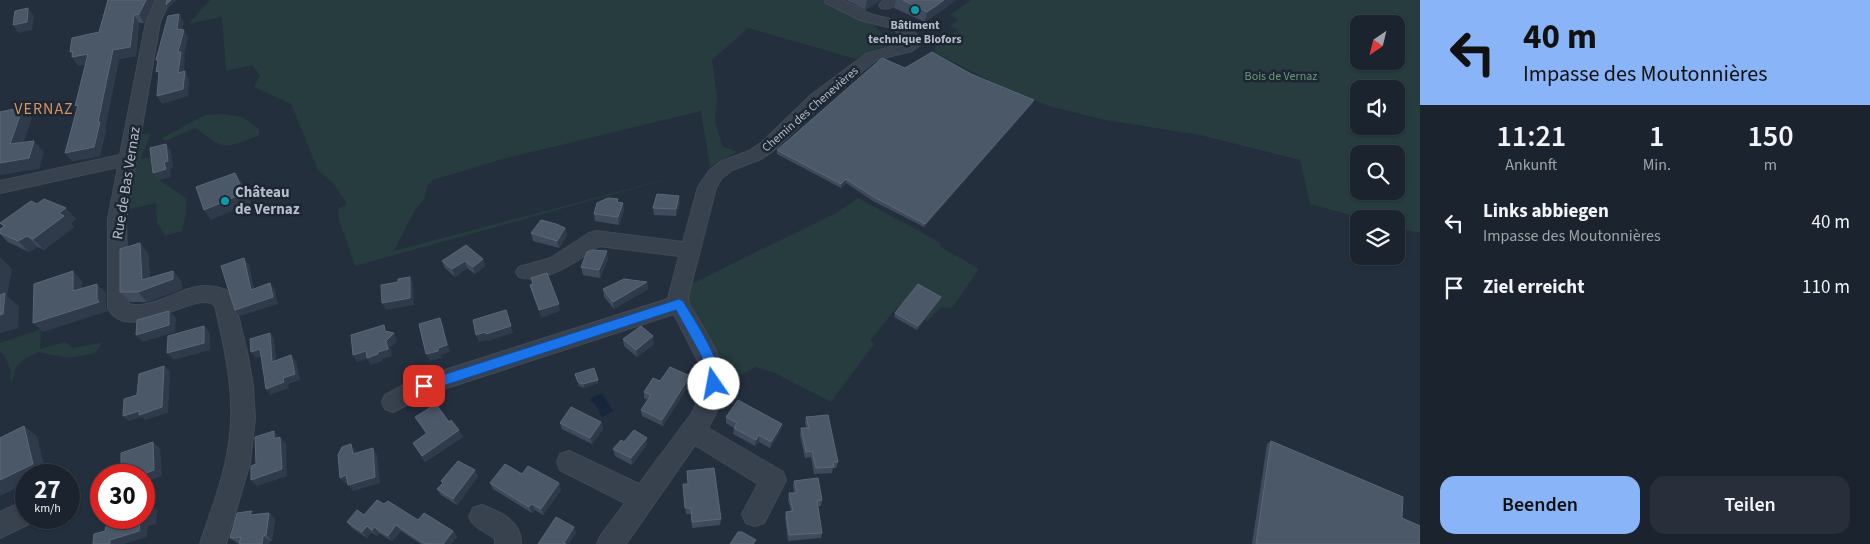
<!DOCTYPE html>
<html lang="de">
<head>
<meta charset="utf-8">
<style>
	:root { --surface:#1b232e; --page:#282f3a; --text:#f1f3f6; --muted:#a0a4aa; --line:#39404a; --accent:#8ab4f8 }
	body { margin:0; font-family:"Source Sans 3",sans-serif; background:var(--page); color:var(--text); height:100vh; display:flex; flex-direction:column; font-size:19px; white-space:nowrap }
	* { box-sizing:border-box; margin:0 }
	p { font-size:16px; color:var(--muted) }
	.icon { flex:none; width:28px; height:28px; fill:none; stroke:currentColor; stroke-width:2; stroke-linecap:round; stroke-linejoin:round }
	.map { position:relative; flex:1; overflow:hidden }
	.drawer { display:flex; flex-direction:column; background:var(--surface); width:450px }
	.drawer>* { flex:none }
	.hud { background:#8ab4f8; color:#111; overflow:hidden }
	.needle { width:32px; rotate:215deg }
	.tools { position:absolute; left:1350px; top:15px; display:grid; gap:10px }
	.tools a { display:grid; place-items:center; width:55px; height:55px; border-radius:10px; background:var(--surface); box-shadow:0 1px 4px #0004,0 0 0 1px var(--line); font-size:25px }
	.speed { position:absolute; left:15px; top:464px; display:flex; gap:10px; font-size:25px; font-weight:700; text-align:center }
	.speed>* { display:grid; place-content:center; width:65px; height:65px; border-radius:50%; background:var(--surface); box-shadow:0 1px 4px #0004,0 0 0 1px var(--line); line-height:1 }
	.speed small { font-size:12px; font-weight:400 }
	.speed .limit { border:8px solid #d22; background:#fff; color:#111 }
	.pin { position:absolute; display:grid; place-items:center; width:42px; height:42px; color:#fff; margin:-21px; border-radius:10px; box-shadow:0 2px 8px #0006 }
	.me { position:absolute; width:55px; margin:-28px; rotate:348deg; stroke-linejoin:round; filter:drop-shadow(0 0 4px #0008) }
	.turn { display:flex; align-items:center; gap:18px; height:105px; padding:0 20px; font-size:22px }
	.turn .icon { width:65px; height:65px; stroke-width:2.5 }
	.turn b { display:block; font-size:35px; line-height:42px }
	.eta { display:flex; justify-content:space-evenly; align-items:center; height:85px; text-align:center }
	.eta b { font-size:30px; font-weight:600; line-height:35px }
	.button { display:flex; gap:10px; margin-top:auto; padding:10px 20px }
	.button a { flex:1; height:58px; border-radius:15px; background:var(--accent); color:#111; font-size:20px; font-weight:600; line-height:58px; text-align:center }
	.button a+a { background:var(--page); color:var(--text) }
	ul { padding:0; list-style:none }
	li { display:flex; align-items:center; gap:15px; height:65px; padding:0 20px }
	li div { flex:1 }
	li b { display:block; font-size:19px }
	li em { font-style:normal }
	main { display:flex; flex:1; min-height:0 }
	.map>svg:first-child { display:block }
	.green { fill:#263c3f; fill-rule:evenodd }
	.water { fill:#17263c }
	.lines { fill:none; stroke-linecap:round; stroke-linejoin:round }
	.minor-casing { stroke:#414a57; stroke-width:2 }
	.minor { fill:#38414e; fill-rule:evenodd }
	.wall { fill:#3f4b5c }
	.shaded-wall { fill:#2f3b4b }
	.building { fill:#4b5868; stroke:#5c6777 }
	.route { fill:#1a73e8; stroke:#114b97 }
	.culture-dot { fill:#0f9aa8; stroke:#1d2633; stroke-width:2 }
	.labels { text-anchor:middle; stroke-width:5; stroke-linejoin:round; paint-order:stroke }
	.far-poi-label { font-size:12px; font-weight:bold; fill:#b4bcc9; stroke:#1d2633 }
	.far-park-label { font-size:12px; fill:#6b9a76; stroke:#1d2633 }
	.far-street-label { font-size:12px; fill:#b4bcc9; stroke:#1d2633 }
	.street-label { font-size:15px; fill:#b4bcc9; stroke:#1d2633 }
	.poi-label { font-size:15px; font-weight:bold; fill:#b4bcc9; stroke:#1d2633; text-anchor:start }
	.neighbourhood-label { font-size:16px; letter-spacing:1px; fill:#d59563; stroke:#1d2633 }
</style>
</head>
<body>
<main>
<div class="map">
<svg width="1420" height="544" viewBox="0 0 1420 544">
	<rect width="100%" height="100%" fill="#242f3e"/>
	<g class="green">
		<polygon points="210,0 821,0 873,24 880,32 897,38 899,44 871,51 856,59 748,28 712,60 717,95 715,121 722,146 737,152 710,167 701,111 499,160 433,180 428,185 424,199 415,210 394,251 693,172 355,266 339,220 338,209 347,204 334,184 318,170 291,104 254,87 260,75 252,65 226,71 222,17 188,24"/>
		<path d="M971,0H1420V233L1396,227V219H1365L1310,204L1300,160L1200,135L1105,120L1049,106L990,81L934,52L936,45L958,30L950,26L958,20L950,15ZM1359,24H1396V61H1359ZM1359,89H1396V126H1359ZM1359,154H1396V191H1359Z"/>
		<path d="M224,114L242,117L259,129V135C224,150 225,150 195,128L165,141L162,138L205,115Z"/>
		<polygon points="140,134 151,134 140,159 156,156 159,180 186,198 186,214 182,231 165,236 157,222 156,203 126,210"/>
		<polygon points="858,198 941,243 939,246 979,269 952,308 941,307 928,321 896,308 870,341 874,344 831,402 775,373 756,367 742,374 727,389 709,339 687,300 689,285 838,212"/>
		<path d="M41,329L40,349L65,342L72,348L102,343L95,353L69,358L38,352C23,360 14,363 13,380L10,381L11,371L4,354L0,352V343Z"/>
	</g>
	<polygon class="water" points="602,393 613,411 602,417 595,404 590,401 591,398"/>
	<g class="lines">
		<g class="minor-casing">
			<g id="minor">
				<path d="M156,0H170L160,22L126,219L128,304C152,311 182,285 207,286C214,286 220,288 226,290L235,303L247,352L253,386L255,419L250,463L226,544H200C210,513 223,482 228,449C237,401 226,353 215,306C199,286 129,348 108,308V219L118,167L0,193V181L120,155L146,22Z"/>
				<path d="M824,0H842L870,14L902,22L916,33L920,45L912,51L876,60L823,103L773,151L761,159L732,170L721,179L716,188L688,297L689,304C703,328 732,368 723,396C720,407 713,418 708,428L783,472L786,480L764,523L755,526L746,523L742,514L758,484L695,445L626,544H597L601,535L625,503L560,470L557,462L560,454L569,451L639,484L692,413L701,395L703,384L701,367L674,314L425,395L393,412L385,409L382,402L385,395L410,381L668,299L679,256L599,246C580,259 544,285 519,277L516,272L519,267L551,258L589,233L596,231L683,242L698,187L709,171L720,162L749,151L761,143L811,95L866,54L904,43V38L892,28L860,20L826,3Z"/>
				<path d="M884,0H900C895,7 889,10 881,8L879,5Z"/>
				<polygon points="26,500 26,518 36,518 35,521 0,538 0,512"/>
				<path d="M482,505C500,512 522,521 521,544H495V539C485,530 475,530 469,517L473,508Z"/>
			</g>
		</g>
		<use href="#minor" class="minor"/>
	</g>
	<g class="wall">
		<polygon points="108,0 155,0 144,23 139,23 136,56 119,59 105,128 106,130 100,156 72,161 77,109 86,64 78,66 70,52 99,32"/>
		<polygon points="846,0 881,0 865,10"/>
		<polygon points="896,0 956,0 925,22 894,8"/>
		<polygon points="905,68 971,74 1034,100 1032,104 924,227 873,201 846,183 841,188 777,154 777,150"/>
		<polygon points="618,199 618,202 624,210 619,225 595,221 594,214"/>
		<polygon points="680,203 676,216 654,215 653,208"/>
		<polygon points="76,219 71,223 74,227 44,250 38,247 29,252 8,242 0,234 0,229 3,227 0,223"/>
		<polygon points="565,228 567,235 559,248 533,241 531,233"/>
		<polygon points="148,253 150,278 173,271 181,281 182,289 147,302 130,302 120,292"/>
		<polygon points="483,259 485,266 475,274 467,268 455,277 445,268 442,261"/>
		<polygon points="608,259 600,278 583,275 581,267"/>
		<polygon points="647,282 648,289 614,309 604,297 603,289"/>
		<polygon points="941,297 940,300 917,330 894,317 895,313"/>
		<polygon points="623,339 654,344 637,357 624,346"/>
		<polygon points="575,374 598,380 598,383 584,388 579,386"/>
		<polygon points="690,376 690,383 663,426 642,416 641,410 648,400 644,398 644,392"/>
		<polygon points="415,417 449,422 463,437 425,462 413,443 426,434"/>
		<polygon points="726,417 781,430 770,448 759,442 755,446 733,434 734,428 726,423"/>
		<polygon points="806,417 838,462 836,468 833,468 832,473 814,474 811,457 805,458 800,435 801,428 806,428 805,423"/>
		<polygon points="601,422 603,429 592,444 562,429 560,423"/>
		<polygon points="1271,441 1420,544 1252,544 1267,444"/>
		<polygon points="624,442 647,444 632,465 615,456 613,449"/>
		<polygon points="522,474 559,483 561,490 543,515 535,510 532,513 493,489 490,483"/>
		<polygon points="478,476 457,505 441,495 437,489 443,483 441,481"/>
		<polygon points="794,481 822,500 821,506 818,506 822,533 821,538 788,541 785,517 786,512 791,512 788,499 789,493 794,493 793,486"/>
		<polygon points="683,484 721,519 720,525 692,528 691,514 686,514"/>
		<polygon points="384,504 418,520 453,531 457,537 451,544 421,544 401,531 392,541 379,533 377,536 371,532 367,538 352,528 347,522"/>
		<polygon points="269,513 275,519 272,541 270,541 269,544 239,544 239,543 237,543 230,538 255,515"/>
	</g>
	<g class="shaded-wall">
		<polygon points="146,0 155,0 144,23 139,14"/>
		<polygon points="171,0 177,0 168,8 166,5"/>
		<polygon points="867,0 881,0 865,10"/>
		<polygon points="944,0 956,0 925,22 927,12"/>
		<polygon points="28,8 34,16 32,30 18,33 13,25"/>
		<polygon points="179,14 184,22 181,36 177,29"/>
		<polygon points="134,15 139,23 136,56 119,59 105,128 106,130 100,156 72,161 65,153 98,122 113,50"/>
		<polygon points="184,30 188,37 184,56 185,59 183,80 178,73 178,52"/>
		<polygon points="73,51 88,54 94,62 78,66 72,57 74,57 70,52"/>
		<polygon points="185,71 189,79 188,96 162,104 157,96"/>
		<polygon points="1034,100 1032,104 924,227 925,224"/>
		<polygon points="23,107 32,118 19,155 10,144"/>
		<polygon points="34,141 44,152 39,169 0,175 0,163"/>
		<polygon points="166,144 171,151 173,168 170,169 171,177 159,180 153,173 164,162"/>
		<polygon points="235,173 242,183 251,203 211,220 204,210"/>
		<polygon points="846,179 846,183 841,188 841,184"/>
		<polygon points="679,196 680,203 676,216 676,209"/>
		<polygon points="623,203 624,210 619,225 618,217"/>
		<polygon points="66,208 76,219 71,223 74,227 44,250 33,239 59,213"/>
		<polygon points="565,228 567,235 559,248 557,241"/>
		<polygon points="27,236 38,247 29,252 18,241"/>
		<polygon points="140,243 148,253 151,287 173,271 181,281 182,289 147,302 138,292 142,280"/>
		<polygon points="607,251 608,259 600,278 599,270"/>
		<polygon points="0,257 12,269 7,296 19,307 18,328 0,333"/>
		<polygon points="244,258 249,265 256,296 251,290"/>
		<polygon points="483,259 485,266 475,274 473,267"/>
		<polygon points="465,261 467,268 455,277 452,269"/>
		<polygon points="73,271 82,281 82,301 73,291"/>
		<polygon points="410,277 413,284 414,305 386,310 382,303"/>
		<polygon points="647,282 648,289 614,309 613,302"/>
		<polygon points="270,283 275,290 278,304 240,316 235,310"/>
		<polygon points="97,284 106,293 106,308 108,311 43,332 33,323 97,299"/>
		<polygon points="941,297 940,300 917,330 918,326"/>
		<polygon points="559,304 560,311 541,318 539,310"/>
		<polygon points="506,310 513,333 488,341 488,340 479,342 476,335"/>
		<polygon points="169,311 176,318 175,332 143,342 136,335"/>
		<polygon points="440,318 443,325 450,352 441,355 442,358 430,361 426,354 438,348"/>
		<polygon points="204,326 210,333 210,350 174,360 167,353"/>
		<polygon points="270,333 274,339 277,368 272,362"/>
		<polygon points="394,333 397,341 390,348 392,356 382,359 382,361 371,365 367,359 357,362 353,355 366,351 378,352"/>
		<polygon points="653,336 654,344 637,357 636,350"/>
		<polygon points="260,349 265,355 256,358 251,352"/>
		<polygon points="291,355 296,361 300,380 288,384 289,388 270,395 266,389 283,378"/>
		<polygon points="164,366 170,372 168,413 145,420 142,417 129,421 123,416"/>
		<polygon points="690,376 690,383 663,426 662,420"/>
		<polygon points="598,380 598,383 584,388 583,384"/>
		<polygon points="601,422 603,429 592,444 590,438"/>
		<polygon points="782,424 781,430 770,448 771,442"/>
		<polygon points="24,426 37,436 46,473 42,475 26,475 26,483 0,496 0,480"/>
		<polygon points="459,430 463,437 425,462 422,456"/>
		<polygon points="274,431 279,438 274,439"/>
		<polygon points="759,435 759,442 755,446 756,440"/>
		<polygon points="280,437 286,444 287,476 257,486 251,480"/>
		<polygon points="647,438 647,444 632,465 631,458"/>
		<polygon points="153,442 160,448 162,476 144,483 144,475 141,475"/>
		<polygon points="351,444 356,451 357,460 353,454"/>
		<polygon points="373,448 377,455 380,483 353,491 348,485"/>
		<polygon points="475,470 478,476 457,505 453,499"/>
		<polygon points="346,475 351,481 345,484 340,478"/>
		<polygon points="559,483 561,490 543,515 541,509"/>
		<polygon points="149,504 157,510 156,524 148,526 147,537 124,544 110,544 110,540"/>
		<polygon points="532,504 535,510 532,513 529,507"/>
		<polygon points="269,513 275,519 272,541 266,535"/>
		<polygon points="396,525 401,531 392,541 388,536"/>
		<polygon points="367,526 371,532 367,538 362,532"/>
		<polygon points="374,527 379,533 377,536 372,530"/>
		<polygon points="574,527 576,533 569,544 564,544 564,543"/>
		<polygon points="453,531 457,537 451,544 443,544"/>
		<polygon points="263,536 270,541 269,544 262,544"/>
	</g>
	<g class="building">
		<polygon points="108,0 146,0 139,14 134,15 130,47 113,50 98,122 100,122 94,147 65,153 78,105 75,106 88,54 72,57 73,51 70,52 72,38 99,32"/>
		<polygon points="167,0 171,0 166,5"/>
		<polygon points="903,0 944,0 927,12"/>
		<polygon points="28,8 27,22 13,25 15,11"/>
		<polygon points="179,14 177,29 184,30 178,52 181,52 178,73 185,71 183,89 157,96 159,71 156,72 158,60 156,60 168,16"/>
		<polygon points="932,52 971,74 1034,100 925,224 874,197 846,179 841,184 777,150 882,58 905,68"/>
		<polygon points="23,107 10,144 34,141 29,158 0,163 0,112"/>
		<polygon points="166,144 168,161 164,162 166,169 153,173 150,148"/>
		<polygon points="235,173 244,193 204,210 196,187"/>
		<polygon points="657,194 679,196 676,209 653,208"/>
		<polygon points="608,198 618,199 617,202 623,203 618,217 594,214 597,203"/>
		<polygon points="44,199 66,208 59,213 64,216 33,239 27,236 18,241 0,233 0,229 5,226 0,223 31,201 37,204"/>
		<polygon points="541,220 556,224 565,228 557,241 531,233"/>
		<polygon points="140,243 142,280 173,271 173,279 138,292 120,292 120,249"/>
		<polygon points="466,245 483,259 473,267 465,261 452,269 442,261"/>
		<polygon points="592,250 607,251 599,270 581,267 587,252"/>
		<polygon points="244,258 251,290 270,283 273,297 235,310 221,266"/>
		<polygon points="73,271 73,291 97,284 97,299 99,302 33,323 34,284"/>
		<polygon points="547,273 559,304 539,310 530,285 533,284 531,278"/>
		<polygon points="410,277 410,298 382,303 381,285 398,282 398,279"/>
		<polygon points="624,279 647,282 613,302 603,289"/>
		<polygon points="918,284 941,297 918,326 895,313"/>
		<polygon points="5,293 3,314 0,315 0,295"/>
		<polygon points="506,310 511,326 486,334 485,332 476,335 473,320"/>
		<polygon points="169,311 169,325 136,335 137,320"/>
		<polygon points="440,318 447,345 438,348 438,351 426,354 419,324"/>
		<polygon points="384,325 385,331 394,333 386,341 388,349 378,352 378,354 367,358 366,351 353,355 351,335"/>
		<polygon points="204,326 204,343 167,353 168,336"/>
		<polygon points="641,326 653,336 636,350 623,339"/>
		<polygon points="270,333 272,362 291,355 295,374 283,378 284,382 266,389 260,349 251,352 250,339"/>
		<polygon points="164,366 162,407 139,415 139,411 123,416 124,399 137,395 139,374"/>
		<polygon points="670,367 690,376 662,420 641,410 651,395 644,392 653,378 660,381"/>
		<polygon points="594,368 598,380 583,384 578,382 575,374"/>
		<polygon points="738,400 782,424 771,442 759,435 756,440 734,428 737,423 726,417"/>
		<polygon points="436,404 449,422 451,420 459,430 422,456 413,443 427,433 415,417"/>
		<polygon points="571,407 601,422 590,438 560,423"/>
		<polygon points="828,415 838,462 833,462 834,467 816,468 812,451 806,452 801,428 809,428 806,417"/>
		<polygon points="24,426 33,464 0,480 0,438"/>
		<polygon points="634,430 647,438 631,458 613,449 621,440 624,442"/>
		<polygon points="274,431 274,439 280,437 282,469 251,480 251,466 256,464 255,437"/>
		<polygon points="1271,441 1403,497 1402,518 1420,526 1420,544 1256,544"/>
		<polygon points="153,442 154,470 141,475 121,475 121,453"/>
		<polygon points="351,444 353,454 373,448 375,477 348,485 346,475 340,478 338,455 342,447"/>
		<polygon points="458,461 475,470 453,499 437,489 443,483 441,481"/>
		<polygon points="505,464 522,474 528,466 559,483 541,509 532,504 529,507 490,483"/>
		<polygon points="714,468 721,519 692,522 691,508 685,508 683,484 688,484 687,471"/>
		<polygon points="818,478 822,500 817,501 822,533 789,535 786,512 793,511 789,493 797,493 794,481"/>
		<polygon points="377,500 384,504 388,501 418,520 424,513 453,531 443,544 425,544 396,525 388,536 374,527 372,530 367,526 362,532 347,522 357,510 364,515"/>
		<polygon points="149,504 148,518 140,521 139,531 110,540 110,544 93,544 94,534 105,531 106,526 112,524 112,518 144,518 144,506"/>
		<polygon points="252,511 250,515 269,513 266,535 263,536 262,544 239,544 241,537 230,538 237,513"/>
		<polygon points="556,517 574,527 564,543 566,544 538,544"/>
		<polygon points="738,532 742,532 756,540 753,544 730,544"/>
	</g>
	<path class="route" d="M679,299L683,301C693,318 728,369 719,388L714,390L710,388L701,355L676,310L424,392L419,390L417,386L419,382L424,381Z"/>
	<g class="culture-dot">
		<circle cx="915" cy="10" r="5"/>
		<circle cx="225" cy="201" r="5"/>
	</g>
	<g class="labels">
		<g class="far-poi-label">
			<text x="915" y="29">Bâtiment<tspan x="915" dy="14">technique Biofors</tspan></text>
		</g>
		<g class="far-park-label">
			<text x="1281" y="80">Bois de Vernaz</text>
		</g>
		<g class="far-street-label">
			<text transform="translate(810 109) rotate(-41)" y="4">Chemin des Chenevières</text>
		</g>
		<g class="street-label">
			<text transform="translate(126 183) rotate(-81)" y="5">Rue de Bas Vernaz</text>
		</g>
		<g class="poi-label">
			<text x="235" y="197">Château<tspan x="235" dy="17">de Vernaz</tspan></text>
		</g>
		<g class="neighbourhood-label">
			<text x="44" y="114">VERNAZ</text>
		</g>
	</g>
</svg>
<div class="tools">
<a><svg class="needle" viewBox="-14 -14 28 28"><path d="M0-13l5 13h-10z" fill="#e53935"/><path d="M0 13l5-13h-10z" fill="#a0a4aa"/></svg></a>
<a><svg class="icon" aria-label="sound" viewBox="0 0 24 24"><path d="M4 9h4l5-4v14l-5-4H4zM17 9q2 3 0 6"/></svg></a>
<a><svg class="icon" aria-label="search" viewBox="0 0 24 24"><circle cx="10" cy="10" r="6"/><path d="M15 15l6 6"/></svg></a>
<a><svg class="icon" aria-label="layers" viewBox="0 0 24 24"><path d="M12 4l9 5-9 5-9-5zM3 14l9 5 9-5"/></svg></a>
</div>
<div class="speed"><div>27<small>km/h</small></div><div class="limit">30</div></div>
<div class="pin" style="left:424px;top:386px;background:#d93025"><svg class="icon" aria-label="arrive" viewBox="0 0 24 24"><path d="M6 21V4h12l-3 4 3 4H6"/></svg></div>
<svg class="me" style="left:714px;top:384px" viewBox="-20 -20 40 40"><circle r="19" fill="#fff"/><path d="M0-13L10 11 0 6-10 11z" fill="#1a73e8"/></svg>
</div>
<section class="drawer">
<div class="hud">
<div class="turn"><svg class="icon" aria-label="left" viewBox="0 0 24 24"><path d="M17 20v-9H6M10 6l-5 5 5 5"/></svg><div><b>40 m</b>Impasse des Moutonnières</div></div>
</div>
<div class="eta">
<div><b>11:21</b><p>Ankunft</p></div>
<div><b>1</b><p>Min.</p></div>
<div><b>150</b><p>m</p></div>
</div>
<ul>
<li><svg class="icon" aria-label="left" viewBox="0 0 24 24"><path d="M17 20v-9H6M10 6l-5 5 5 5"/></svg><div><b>Links abbiegen</b><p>Impasse des Moutonnières</p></div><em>40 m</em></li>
<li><svg class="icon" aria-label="arrive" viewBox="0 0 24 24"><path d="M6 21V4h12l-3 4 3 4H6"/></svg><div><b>Ziel erreicht</b></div><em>110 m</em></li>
</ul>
<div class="button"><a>Beenden</a><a>Teilen</a></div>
</section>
</main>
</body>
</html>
